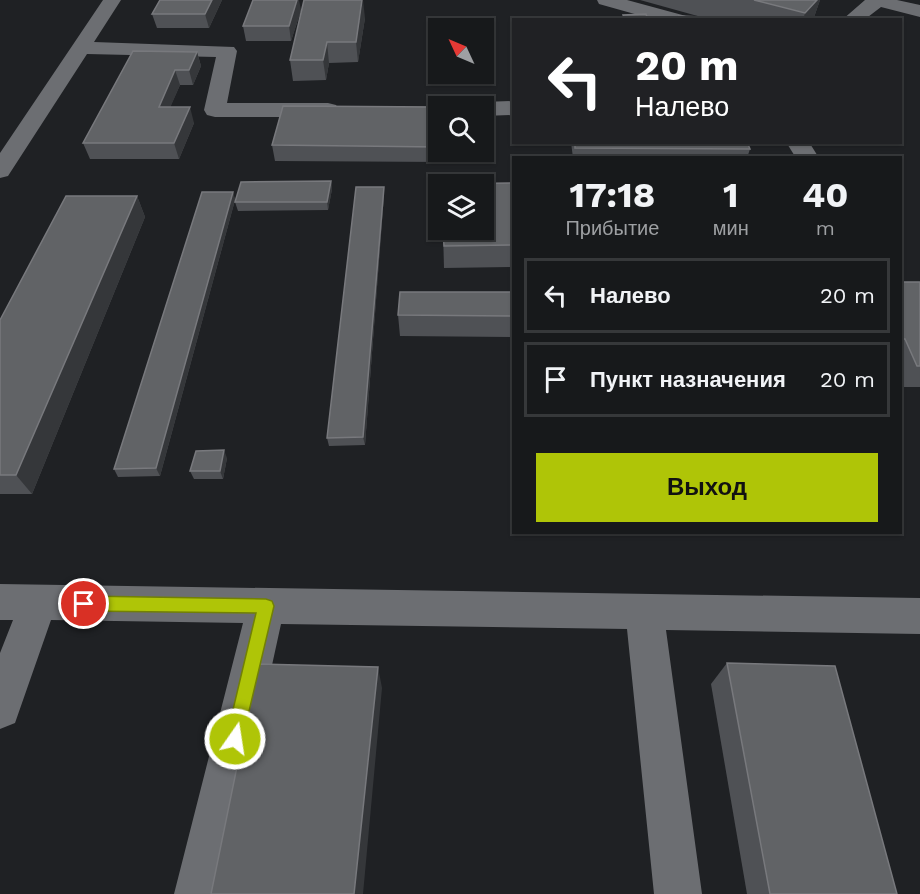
<!DOCTYPE html>
<html lang="ru">
<head>
<meta charset="utf-8">
<style>
	:root { --surface:#17191b; --page:#242628; --text:#f1f3f6; --muted:#9ea0a3; --line:#36383a; --accent:#afc507 }
	body { margin:0; font-family:"Work Sans",sans-serif; background:var(--page); color:var(--text); height:100vh; display:flex; flex-direction:column; font-size:22px; white-space:nowrap }
	* { box-sizing:border-box; margin:0 }
	p { font-size:20px; color:var(--muted) }
	.icon { flex:none; width:33px; height:33px; fill:none; stroke:currentColor; stroke-width:2; stroke-linecap:round; stroke-linejoin:round }
	.map { position:relative; flex:1; overflow:hidden }
	.panel { position:absolute; left:512px; top:156px; width:390px; height:378px; display:flex; flex-direction:column; background:var(--surface); border-radius:0px; box-shadow:0 2px 4px #0004,0 0 0 2px var(--line) }
	.panel>* { flex:none }
	.banner { position:absolute; left:512px; top:18px; width:390px; height:126px; border-radius:0px; box-shadow:0 2px 4px #0004,0 0 0 2px var(--line); background:#202124; color:#fff; overflow:hidden }
	.needle { width:39px; rotate:314deg }
	.fabs { position:absolute; left:428px; top:18px; display:grid; gap:12px }
	.fabs a { display:grid; place-items:center; width:66px; height:66px; border-radius:0px; background:var(--surface); box-shadow:0 2px 4px #0004,0 0 0 2px var(--line); font-size:30px }
	.pin { position:absolute; display:grid; place-items:center; width:51px; height:51px; color:#fff; margin:-26px; border:3px solid #fff; border-radius:50%; box-shadow:0 2px 6px #0007 }
	.me { position:absolute; width:66px; margin:-33px; rotate:13deg; stroke-linejoin:round; filter:drop-shadow(0 0 4px #0008) }
	.turn { display:flex; align-items:center; gap:21px; height:126px; padding:0 24px; font-size:27px }
	.turn .icon { width:78px; height:78px; stroke-width:2.5 }
	.turn b { display:block; font-size:42px; line-height:51px }
	.eta { display:flex; justify-content:space-evenly; align-items:center; height:102px; text-align:center }
	.eta b { font-size:36px; font-weight:700; line-height:42px }
	.primary-button { display:flex; gap:12px; margin-top:auto; padding:12px 24px }
	.primary-button a { flex:1; height:69px; border-radius:0px; background:var(--accent); color:#111; font-size:24px; font-weight:700; line-height:69px; text-align:center }
	ul { padding:0; list-style:none }
	li { display:flex; align-items:center; gap:18px; height:75px; margin:0 12px 9px; padding:0 12px; border:3px solid var(--line); border-radius:0px }
	li div { flex:1 }
	li b { display:block; font-size:22px }
	li em { font-style:normal }
	.map>svg:first-child { display:block }
	.lines { fill:none; stroke-linecap:round; stroke-linejoin:round }
	.minor { fill:#6c6e72; fill-rule:evenodd }
	.wall { fill:#4f5155 }
	.shaded-wall { fill:#35373a }
	.building { fill:#616366; stroke:#78797d; stroke-width:1.5 }
	.route { fill:#afc507; stroke:#728005; stroke-width:1.5 }
</style>
</head>
<body>
<div class="map">
<svg width="920" height="894" viewBox="0 0 920 894">
	<rect width="100%" height="100%" fill="#1f2124"/>
	<g class="lines">
		<g class="minor">
			<polygon points="103,0 121,0 94,42 234,47 237,51 227,103 328,103 336,105 339,110 336,115 328,117 215,117 207,115 204,110 216,57 87,54 8,176 0,178 0,153"/>
			<polygon points="597,0 627,0 686,16 688,20 656,20 599,4"/>
			<polygon points="865,0 897,0 920,5 920,17 881,7 864,20 842,20"/>
			<polygon points="513,101 513,115 483,116 483,106 474,106 483,102"/>
			<polygon points="786,142 809,142 819,158 796,158"/>
			<polygon points="0,584 920,598 920,634 666,630 702,894 654,894 627,629 281,624 222,894 174,894 243,623 51,620 15,723 0,729 0,653 13,620 0,620"/>
		</g>
	</g>
	<g class="wall">
		<polygon points="160,0 222,0 209,28 157,28 152,14"/>
		<polygon points="640,0 820,0 813,20 712,20"/>
		<polygon points="301,10 291,41 246,41 243,26"/>
		<polygon points="365,18 358,62 329,63 326,80 293,81 290,60"/>
		<polygon points="197,52 201,66 193,85 180,85 170,107 194,123 179,159 90,159 83,143"/>
		<polygon points="438,107 438,152 446,152 445,162 275,161 272,145"/>
		<polygon points="571,142 747,142 750,149 747,158 573,158"/>
		<polygon points="331,181 332,189 328,210 238,211 235,202"/>
		<polygon points="513,183 513,267 444,268 443,230"/>
		<polygon points="384,187 384,195 365,445 329,446 327,438"/>
		<polygon points="233,192 235,200 160,476 118,477 114,469"/>
		<polygon points="137,196 145,217 32,494 0,494 0,320"/>
		<polygon points="900,282 920,282 920,387 903,387 900,380"/>
		<polygon points="513,292 513,337 400,336 398,315"/>
		<polygon points="227,458 223,479 194,479 190,471"/>
		<polygon points="727,663 897,894 747,894 711,684"/>
	</g>
	<g class="shaded-wall">
		<polygon points="212,0 222,0 209,28 205,14"/>
		<polygon points="297,0 299,0 301,10 291,41 289,26"/>
		<polygon points="363,0 365,18 358,62 356,42"/>
		<polygon points="817,0 820,0 813,20 803,20 805,13"/>
		<polygon points="327,42 329,63 326,80 323,60"/>
		<polygon points="197,52 201,66 193,85 189,70"/>
		<polygon points="175,70 180,85 164,122 159,107"/>
		<polygon points="190,107 194,123 179,159 174,143"/>
		<polygon points="331,181 332,189 328,210 327,202"/>
		<polygon points="384,187 384,195 365,445 363,437"/>
		<polygon points="233,192 235,200 160,476 156,468"/>
		<polygon points="137,196 145,217 32,494 16,475"/>
		<polygon points="224,450 227,458 223,479 220,471"/>
		<polygon points="378,667 382,688 363,894 354,894"/>
	</g>
	<g class="building">
		<polygon points="160,0 212,0 205,14 152,14"/>
		<polygon points="253,0 297,0 289,26 243,26"/>
		<polygon points="304,0 362,0 356,42 327,42 323,60 290,60"/>
		<polygon points="754,0 817,0 805,13"/>
		<polygon points="646,14 648,20 625,20 623,15"/>
		<polygon points="679,16 702,17 703,20 680,20"/>
		<polygon points="133,51 197,52 189,70 175,70 159,107 190,107 174,143 83,143"/>
		<polygon points="283,106 438,107 438,147 272,145"/>
		<polygon points="575,142 747,142 750,149 575,148"/>
		<polygon points="331,181 327,202 235,202 241,182"/>
		<polygon points="513,183 513,245 444,246 443,230 483,230 483,184 443,184"/>
		<polygon points="356,187 384,187 363,437 327,438"/>
		<polygon points="202,192 233,192 156,468 114,469"/>
		<polygon points="66,196 137,196 16,475 0,475 0,320"/>
		<polygon points="900,282 920,282 920,366 917,366 905,339 900,339"/>
		<polygon points="400,292 513,292 513,316 398,315"/>
		<polygon points="224,450 220,471 190,471 196,451"/>
		<polygon points="727,663 835,666 897,894 770,894"/>
		<polygon points="258,664 378,667 354,894 211,894"/>
	</g>
	<polygon class="route" points="84,596 266,599 272,601 274,606 241,745 235,748 229,745 226,739 256,613 84,611 78,609 76,604 78,598"/>
</svg>
<div class="fabs">
<a><svg class="needle" viewBox="-14 -14 28 28"><path d="M0-13l5 13h-10z" fill="#e53935"/><path d="M0 13l5-13h-10z" fill="#9ea0a3"/></svg></a>
<a><svg class="icon" aria-label="search" viewBox="0 0 24 24"><circle cx="10" cy="10" r="6"/><path d="M15 15l6 6"/></svg></a>
<a><svg class="icon" aria-label="layers" viewBox="0 0 24 24"><path d="M12 4l9 5-9 5-9-5zM3 14l9 5 9-5"/></svg></a>
</div>
<div class="pin" style="left:84px;top:604px;background:#d93025"><svg class="icon" aria-label="arrive" viewBox="0 0 24 24"><path d="M6 21V4h12l-3 4 3 4H6"/></svg></div>
<svg class="me" style="left:235px;top:739px" viewBox="-20 -20 40 40"><circle r="17" fill="#afc507" stroke="#fff" stroke-width="3"/><path d="M0-11L8 9 0 5-8 9z" fill="#fff"/></svg>
<div class="banner">
<div class="turn"><svg class="icon" aria-label="left" viewBox="0 0 24 24"><path d="M17 20v-9H6M10 6l-5 5 5 5"/></svg><div><b>20 m</b>Налево</div></div>
</div>
<section class="panel">
<div class="eta">
<div><b>17:18</b><p>Прибытие</p></div>
<div><b>1</b><p>мин</p></div>
<div><b>40</b><p>m</p></div>
</div>
<ul>
<li><svg class="icon" aria-label="left" viewBox="0 0 24 24"><path d="M17 20v-9H6M10 6l-5 5 5 5"/></svg><div><b>Налево</b></div><em>20 m</em></li>
<li><svg class="icon" aria-label="arrive" viewBox="0 0 24 24"><path d="M6 21V4h12l-3 4 3 4H6"/></svg><div><b>Пункт назначения</b></div><em>20 m</em></li>
</ul>
<div class="primary-button"><a>Выход</a></div>
</section>
</div>
</body>
</html>
